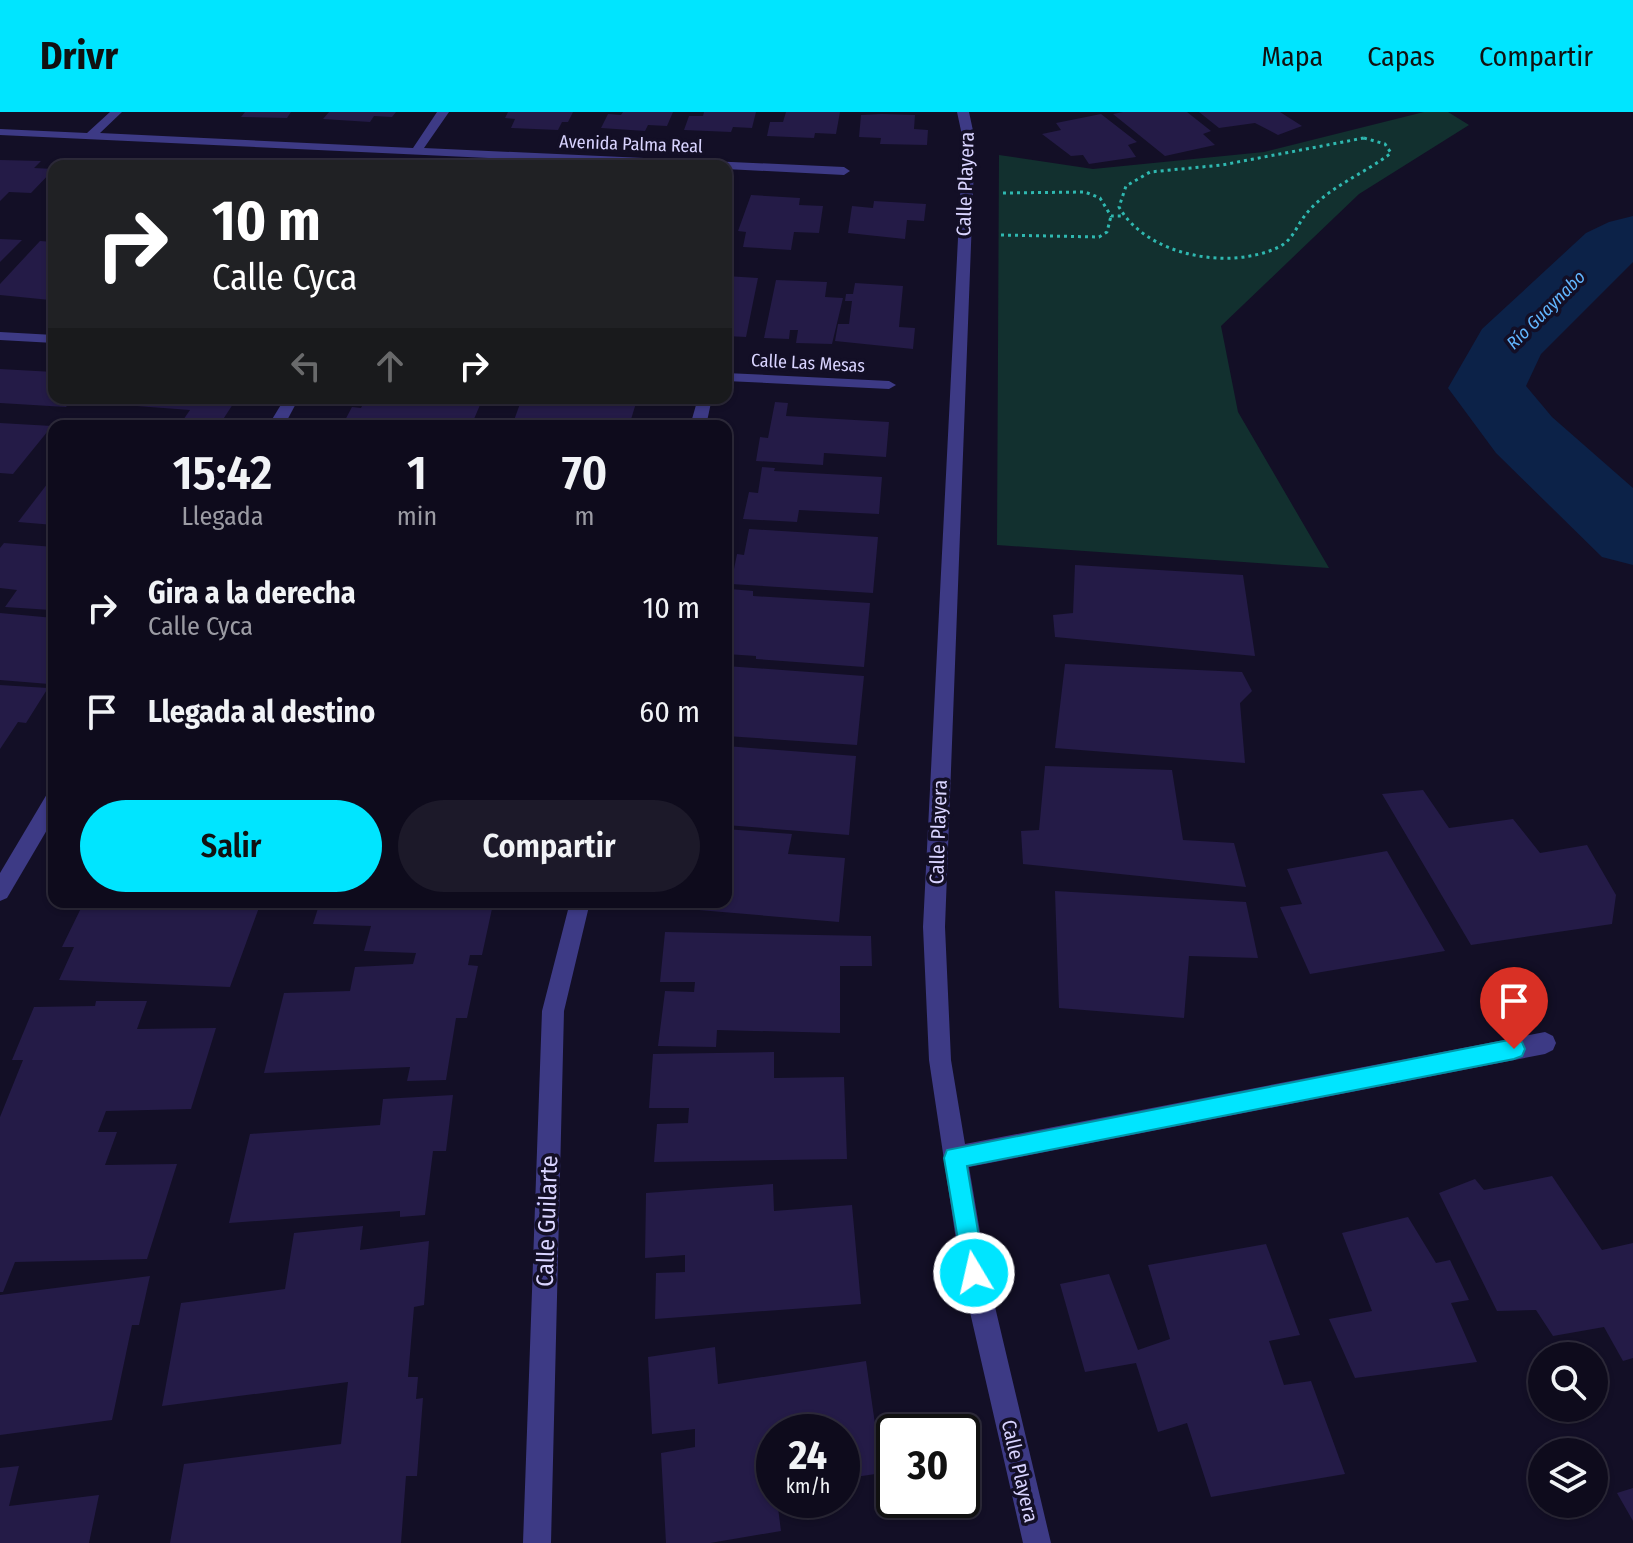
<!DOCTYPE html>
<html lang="es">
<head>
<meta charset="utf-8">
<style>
	:root { --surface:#0e0b1c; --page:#1c1929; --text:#f1f3f6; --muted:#9b9ba3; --line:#2e2b3b; --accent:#00e5ff }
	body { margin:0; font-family:"Fira Sans Condensed",sans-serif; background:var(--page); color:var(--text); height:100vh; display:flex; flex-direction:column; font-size:30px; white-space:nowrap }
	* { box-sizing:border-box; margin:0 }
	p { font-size:26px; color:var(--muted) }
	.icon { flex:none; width:44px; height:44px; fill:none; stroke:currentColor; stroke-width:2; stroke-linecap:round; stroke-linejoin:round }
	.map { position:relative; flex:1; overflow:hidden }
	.panel { position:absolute; left:48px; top:308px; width:684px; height:488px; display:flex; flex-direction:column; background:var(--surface); border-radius:16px; box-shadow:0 2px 6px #0004,0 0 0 2px var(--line) }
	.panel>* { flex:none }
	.top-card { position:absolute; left:48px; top:48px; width:684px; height:244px; border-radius:16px; box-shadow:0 2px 6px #0004,0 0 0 2px var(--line); background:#202124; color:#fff; overflow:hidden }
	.fabs { position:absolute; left:1528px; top:1230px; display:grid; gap:16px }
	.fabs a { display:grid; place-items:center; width:80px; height:80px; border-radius:50%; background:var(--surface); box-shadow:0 2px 6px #0004,0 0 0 2px var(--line); font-size:40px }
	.speed { position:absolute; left:756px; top:1302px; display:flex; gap:16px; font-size:40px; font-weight:700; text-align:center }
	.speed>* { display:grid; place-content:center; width:104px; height:104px; border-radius:50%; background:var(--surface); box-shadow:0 2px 6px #0004,0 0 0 2px var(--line); line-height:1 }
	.speed small { font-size:20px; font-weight:400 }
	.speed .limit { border:4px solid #111; border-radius:12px; background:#fff; color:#111 }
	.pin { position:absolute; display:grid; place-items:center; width:68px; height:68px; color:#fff; margin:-82px -34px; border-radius:50% 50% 50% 0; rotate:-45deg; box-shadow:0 0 8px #0007 }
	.pin .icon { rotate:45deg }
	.me { position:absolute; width:88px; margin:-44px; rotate:351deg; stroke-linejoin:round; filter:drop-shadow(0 0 6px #0008) }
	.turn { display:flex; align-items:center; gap:28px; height:168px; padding:0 32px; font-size:36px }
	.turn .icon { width:104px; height:104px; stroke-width:2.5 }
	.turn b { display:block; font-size:56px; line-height:68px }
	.lanes { display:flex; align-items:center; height:76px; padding:0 32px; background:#0003; justify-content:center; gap:40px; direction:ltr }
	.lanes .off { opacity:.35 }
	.eta { display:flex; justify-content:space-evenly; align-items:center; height:136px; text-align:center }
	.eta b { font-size:48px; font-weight:600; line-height:56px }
	.cta { display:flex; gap:16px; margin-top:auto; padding:16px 32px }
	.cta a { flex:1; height:92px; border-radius:48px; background:var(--accent); color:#111; font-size:32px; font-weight:600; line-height:92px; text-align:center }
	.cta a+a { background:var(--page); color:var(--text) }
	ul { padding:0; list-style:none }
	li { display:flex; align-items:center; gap:24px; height:104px; padding:0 32px }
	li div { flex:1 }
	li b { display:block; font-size:30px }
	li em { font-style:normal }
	header { display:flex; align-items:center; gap:48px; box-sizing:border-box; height:112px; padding:0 40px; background:var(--accent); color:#111 }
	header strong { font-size:38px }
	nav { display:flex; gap:44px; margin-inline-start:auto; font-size:28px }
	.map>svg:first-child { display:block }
	.green { fill:#12302f }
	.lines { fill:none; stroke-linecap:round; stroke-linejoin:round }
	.river { fill:#0c2248; fill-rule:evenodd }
	.building { fill:#241b47 }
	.path { stroke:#2fb8b0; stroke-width:3; stroke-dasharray:3 4; stroke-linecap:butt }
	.minor { fill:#3d3a85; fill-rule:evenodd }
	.route { fill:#00e5ff; stroke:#0095a6; stroke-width:2 }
	.labels { text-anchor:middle; stroke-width:7; stroke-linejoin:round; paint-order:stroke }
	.far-street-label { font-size:18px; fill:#d9d4ff; stroke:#130f26 }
	.far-water-label { font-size:18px; font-style:italic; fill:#62b6ff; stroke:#130f26 }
	.street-label { font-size:20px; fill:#d9d4ff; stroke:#130f26 }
	.near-street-label { font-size:24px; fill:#d9d4ff; stroke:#130f26 }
</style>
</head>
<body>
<header>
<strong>Drivr</strong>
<nav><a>Mapa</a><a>Capas</a><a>Compartir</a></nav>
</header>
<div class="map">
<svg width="1633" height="1431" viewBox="0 0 1633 1431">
	<rect width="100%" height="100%" fill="#130f26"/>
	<polygon class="green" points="1424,0 1448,0 1469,13 1359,82 1221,214 1238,300 1329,456 997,433 999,43 1093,57 1264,40"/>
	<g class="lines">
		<polygon class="river" points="1633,104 1633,150 1541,242 1526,274 1552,305 1633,376 1633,453 1602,445 1496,341 1448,276 1482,217 1586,121 1609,110"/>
	</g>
	<g class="building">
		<polygon points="245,0 291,0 287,6 241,5"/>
		<polygon points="329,0 396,0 392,5 374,4 370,10 323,7"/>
		<polygon points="508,0 573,0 568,10 562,10 558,18 511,16 515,7 505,6"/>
		<polygon points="623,0 673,0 667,14 648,13 645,19 601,16 608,2 621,3"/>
		<polygon points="704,0 756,0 752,16 733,15 731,20 684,18 689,4 703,4"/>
		<polygon points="786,0 840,0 836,22 815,21 814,26 767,24 770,10 783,10"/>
		<polygon points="1123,0 1187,0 1211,19 1203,22 1215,33 1165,44 1113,2"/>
		<polygon points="1199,0 1280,0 1302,14 1278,23 1255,11 1219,16"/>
		<polygon points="882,2 915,3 914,17 928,18 927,33 880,32 881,26 859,25 861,3"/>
		<polygon points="1101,2 1137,30 1128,33 1136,45 1089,52 1083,43 1071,44 1042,22 1061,18 1056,11"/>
		<polygon points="0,48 41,49 34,56 54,57 31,81 9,80 0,89"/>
		<polygon points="751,83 800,86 799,93 823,94 819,121 794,120 791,138 743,135 746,120 738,119"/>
		<polygon points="874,89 926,92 924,109 907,108 905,127 848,121 852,94 873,96"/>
		<polygon points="0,127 22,128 0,150"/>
		<polygon points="40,129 54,130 54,166 51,169 54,170 54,184 50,188 0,183 0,172"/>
		<polygon points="726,164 758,166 746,225 726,224"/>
		<polygon points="776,168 827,170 825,185 843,186 832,232 796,231 798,218 790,218 789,227 764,226"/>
		<polygon points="855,171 903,174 899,215 915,216 913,237 835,229 838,212 849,212 852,189 845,189 846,182 853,182"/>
		<polygon points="0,257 54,260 54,286 73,286 66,295 0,291"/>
		<polygon points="115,286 229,286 227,289 235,289 220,312 179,314 190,298 110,292"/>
		<polygon points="366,286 483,286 471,314 342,314 352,295 361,296"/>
		<polygon points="522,286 553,286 636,291 629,314 512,314"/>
		<polygon points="775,290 788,291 786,304 889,310 886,345 824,341 823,353 756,349 760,325 768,326"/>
		<polygon points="0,311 52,314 13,362 0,361"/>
		<polygon points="762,355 775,356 774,359 882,365 879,402 799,398 797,410 743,407 749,380 758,381"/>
		<polygon points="48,371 54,371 54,413 18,410"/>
		<polygon points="749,417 878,425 873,481 731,472 737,442 744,443"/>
		<polygon points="4,431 54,435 54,493 51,498 5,495 17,478 0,476 0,436"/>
		<polygon points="1075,453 1243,463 1255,544 1055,525 1053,503 1073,501"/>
		<polygon points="730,477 753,479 753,484 870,491 864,555 756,547 756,544 726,542 726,498"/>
		<polygon points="0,501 54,506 54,565 49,572 0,568"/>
		<polygon points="1065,552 1242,560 1252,579 1240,591 1245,651 1055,636"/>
		<polygon points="726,554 864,564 857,633 726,624"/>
		<polygon points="0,573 48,576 26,611 18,610 0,637"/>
		<polygon points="726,634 856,644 849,723 726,713"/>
		<polygon points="1045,654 1172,658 1183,728 1234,731 1246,775 1023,752 1021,719 1039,718"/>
		<polygon points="1423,678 1449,716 1513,707 1540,741 1587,733 1616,783 1612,812 1471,833 1382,682"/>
		<polygon points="726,717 792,722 788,742 845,746 839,810 675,796 677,790 726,790"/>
		<polygon points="1387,739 1445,839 1310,862 1280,795 1302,792 1287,757"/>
		<polygon points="1055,779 1246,790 1258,846 1189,844 1184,906 1059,896"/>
		<polygon points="84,790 261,790 230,875 59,868 74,835 62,835"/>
		<polygon points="320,790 493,792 482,843 470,843 468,853 478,854 467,906 456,906 446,968 407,969 410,955 264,961 284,881 350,879 355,855 413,852 416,841 364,839 371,814 313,812"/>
		<polygon points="665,820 871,824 872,854 840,854 840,921 717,918 716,935 658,934 665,879 694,880 695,870 660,870"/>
		<polygon points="96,889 147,889 137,917 216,916 191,997 106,999 98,1020 117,1020 105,1053 177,1052 147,1147 15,1150 3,1180 0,1180 0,1005 23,948 12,948 34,895 95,894"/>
		<polygon points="774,940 774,966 844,965 847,1047 654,1050 657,1012 688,1011 689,996 649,996 653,942"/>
		<polygon points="453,983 446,1039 433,1039 425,1103 400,1105 400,1099 229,1111 250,1022 380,1013 383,987"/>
		<polygon points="1552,1064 1602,1138 1633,1131 1633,1246 1623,1249 1604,1215 1553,1224 1536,1198 1497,1199 1439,1081 1475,1067 1484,1078"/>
		<polygon points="773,1072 774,1099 852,1093 861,1192 655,1207 656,1161 685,1160 685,1143 645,1146 646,1081"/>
		<polygon points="1408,1105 1436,1151 1450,1148 1469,1188 1451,1191 1477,1250 1355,1266 1329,1207 1372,1199 1342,1121"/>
		<polygon points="363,1114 360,1138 429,1129 424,1193 414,1195 408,1265 418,1265 416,1287 423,1286 417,1364 406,1364 401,1431 170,1431 184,1352 341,1332 348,1270 162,1294 181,1191 285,1177 294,1121"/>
		<polygon points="1266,1132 1300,1223 1269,1229 1284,1273 1311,1269 1345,1362 1211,1385 1187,1311 1158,1320 1136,1251 1085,1260 1060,1172 1109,1162 1138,1238 1170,1227 1148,1153"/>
		<polygon points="150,1164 139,1213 132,1213 112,1308 0,1323 0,1183"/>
		<polygon points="715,1235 718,1272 866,1249 882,1361 842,1367 842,1320 774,1320 774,1388 777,1388 781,1419 710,1431 666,1431 661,1341 695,1335 695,1317 652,1322 648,1245"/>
		<polygon points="19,1354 9,1394 99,1383 89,1431 0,1431 0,1356"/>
		<polygon points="1633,1376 1633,1409 1617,1381"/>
	</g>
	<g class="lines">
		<g class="path">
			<path d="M1364,26L1385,32L1391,41C1364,62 1328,75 1306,102C1297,113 1293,128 1279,135C1229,159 1147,144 1119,95L1126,74L1150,60L1222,53Z"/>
			<polyline points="1003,81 1085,80 1100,86 1111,104 1122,104"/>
			<polyline points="1001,123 1099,125 1107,120 1111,104"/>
		</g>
		<g class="minor">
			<polygon points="110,0 122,0 100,21 413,36 437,0 449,0 424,36 844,55 850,59 844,63 726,57 726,54 660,54 0,23 0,17 87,21"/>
			<polygon points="957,0 969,0 975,28 945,815 951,948 965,1032 1545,920 1553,924 1556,931 1553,938 1545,942 969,1055 987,1161 1051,1431 1023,1431 961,1161 929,948 923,815 963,28"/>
			<polygon points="0,220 54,223 54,231 0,228"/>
			<polygon points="726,261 889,269 896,273 889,277 726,269"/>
			<polygon points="285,286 299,286 284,314 268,314"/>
			<polygon points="698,286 712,286 706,314 690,314"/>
			<polygon points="54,680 54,706 7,786 0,789 0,761 47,682"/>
			<polygon points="570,790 590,790 564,899 551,1431 523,1431 542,899"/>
		</g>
	</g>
	<polygon class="route" points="1514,927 1522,930 1525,937 1522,944 1514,947 967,1054 985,1161 982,1169 974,1173 965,1169 944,1046 947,1038"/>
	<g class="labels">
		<g class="far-street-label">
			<text transform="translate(631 32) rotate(2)" y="6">Avenida Palma Real</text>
			<text transform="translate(808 251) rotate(3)" y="6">Calle Las Mesas</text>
		</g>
		<g class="far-water-label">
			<text transform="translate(1546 198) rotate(-45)" y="6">Río Guaynabo</text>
		</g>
		<g class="street-label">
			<text transform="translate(965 72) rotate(-88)" y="7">Calle Playera</text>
			<text transform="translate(938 720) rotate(-88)" y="7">Calle Playera</text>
			<text transform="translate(1020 1359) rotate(77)" y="7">Calle Playera</text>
		</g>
		<g class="near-street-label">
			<text transform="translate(547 1109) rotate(-88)" y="8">Calle Guilarte</text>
		</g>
	</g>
</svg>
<div class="fabs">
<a><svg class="icon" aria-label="search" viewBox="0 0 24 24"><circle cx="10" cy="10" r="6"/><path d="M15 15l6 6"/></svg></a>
<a><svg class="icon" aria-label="layers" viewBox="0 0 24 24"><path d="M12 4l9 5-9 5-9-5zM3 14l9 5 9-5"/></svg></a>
</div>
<div class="speed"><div>24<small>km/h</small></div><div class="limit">30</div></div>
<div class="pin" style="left:1514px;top:937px;background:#d93025"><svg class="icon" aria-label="arrive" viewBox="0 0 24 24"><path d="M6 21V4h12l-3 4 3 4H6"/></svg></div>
<svg class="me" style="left:974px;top:1161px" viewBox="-20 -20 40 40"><circle r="17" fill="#00e5ff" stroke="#fff" stroke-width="3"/><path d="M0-11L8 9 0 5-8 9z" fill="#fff"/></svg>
<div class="top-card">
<div class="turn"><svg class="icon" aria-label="right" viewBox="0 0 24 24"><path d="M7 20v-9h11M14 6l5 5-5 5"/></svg><div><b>10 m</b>Calle Cyca</div></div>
<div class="lanes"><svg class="icon off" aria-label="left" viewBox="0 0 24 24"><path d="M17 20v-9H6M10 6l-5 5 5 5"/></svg><svg class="icon off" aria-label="ahead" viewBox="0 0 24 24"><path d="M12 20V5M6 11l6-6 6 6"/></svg><svg class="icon" aria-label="right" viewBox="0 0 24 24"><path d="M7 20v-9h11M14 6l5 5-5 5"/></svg></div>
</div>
<section class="panel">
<div class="eta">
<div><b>15:42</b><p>Llegada</p></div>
<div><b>1</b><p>min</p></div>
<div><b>70</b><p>m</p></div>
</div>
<ul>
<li><svg class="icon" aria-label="right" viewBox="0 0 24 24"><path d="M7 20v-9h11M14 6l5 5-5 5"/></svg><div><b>Gira a la derecha</b><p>Calle Cyca</p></div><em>10 m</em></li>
<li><svg class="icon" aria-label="arrive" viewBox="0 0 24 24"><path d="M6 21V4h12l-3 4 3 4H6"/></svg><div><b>Llegada al destino</b></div><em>60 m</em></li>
</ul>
<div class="cta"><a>Salir</a><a>Compartir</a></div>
</section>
</div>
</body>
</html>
